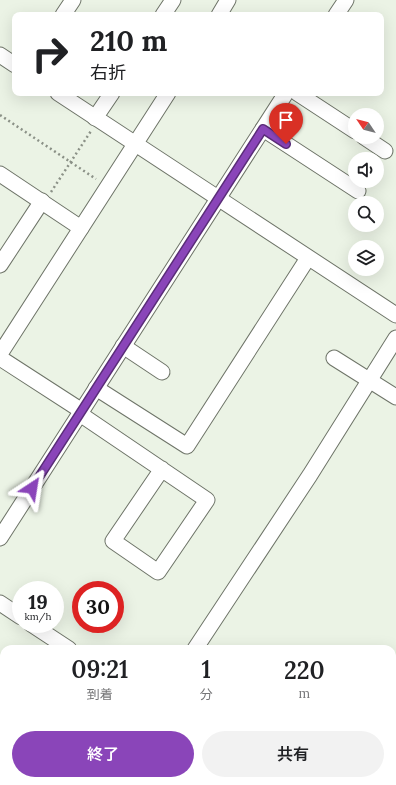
<!DOCTYPE html>
<html lang="ja">
<head>
<meta charset="utf-8">
<style>
	:root { --surface:#fff; --page:#f2f2f2; --text:#202124; --muted:#757577; --accent:#8a45b9 }
	body { margin:0; font-family:Lora,"Noto Sans JP",serif; background:var(--page); color:var(--text); height:100vh; display:flex; flex-direction:column; font-size:15px; white-space:nowrap }
	* { box-sizing:border-box; margin:0 }
	p { font-size:13px; color:var(--muted) }
	.icon { flex:none; width:22px; height:22px; fill:none; stroke:currentColor; stroke-width:2; stroke-linecap:round; stroke-linejoin:round }
	.map { position:relative; flex:1; overflow:hidden }
	.details { position:absolute; left:0px; top:645px; width:396px; height:140px; display:flex; flex-direction:column; background:var(--surface); border-radius:12px 12px 0 0; box-shadow:0 4px 16px #0002 }
	.details>* { flex:none }
	.hud { position:absolute; left:12px; top:12px; width:372px; height:84px; border-radius:8px; box-shadow:0 4px 16px #0002; background:#fff; color:var(--text); overflow:hidden }
	.needle { width:26px; rotate:305deg }
	.tools { position:absolute; left:348px; top:108px; display:grid; gap:8px }
	.tools a { display:grid; place-items:center; width:36px; height:36px; border-radius:50%; background:var(--surface); box-shadow:0 4px 16px #0002; font-size:20px }
	.speed { position:absolute; left:12px; top:581px; display:flex; gap:8px; font-size:20px; font-weight:700; text-align:center }
	.speed>* { display:grid; place-content:center; width:52px; height:52px; border-radius:50%; background:var(--surface); box-shadow:0 4px 16px #0002; line-height:1 }
	.speed small { font-size:10px; font-weight:400 }
	.speed .limit { border:6px solid #d22; background:#fff; color:#111 }
	.pin { position:absolute; display:grid; place-items:center; width:34px; height:34px; color:#fff; margin:-41px -17px; border-radius:50% 50% 50% 0; rotate:-45deg; box-shadow:0 0 4px #0007 }
	.pin .icon { rotate:45deg }
	.me { position:absolute; width:44px; margin:-22px; rotate:33deg; stroke-linejoin:round; filter:drop-shadow(0 0 3px #0008) }
	.turn { display:flex; align-items:center; gap:14px; height:84px; padding:0 12px; font-size:18px }
	.turn .icon { width:52px; height:52px; stroke-width:2.5 }
	.turn b { display:block; font-size:28px; line-height:34px }
	.eta { display:flex; justify-content:space-evenly; align-items:center; height:68px; text-align:center }
	.eta b { font-size:24px; font-weight:600; line-height:28px }
	.cta { display:flex; gap:8px; margin-top:auto; padding:8px 12px }
	.cta a { flex:1; height:46px; border-radius:24px; background:var(--accent); color:#fff; font-size:16px; font-weight:600; line-height:46px; text-align:center }
	.cta a+a { background:var(--page); color:var(--text) }
	.map>svg:first-child { display:block }
	.lines { fill:none; stroke-linecap:round; stroke-linejoin:round }
	.minor-casing { stroke:#6e7468; stroke-width:17 }
	.highway-casing { stroke:#d3d3d2; stroke-width:23 }
	.path { stroke:#8b9187; stroke-width:2.5; stroke-dasharray:2 3; stroke-linecap:butt }
	.minor { stroke:#fff; stroke-width:15 }
	.highway { stroke:#88a862; stroke-width:21 }
	.route-casing { stroke:#5a2d78; stroke-width:10 }
	.route { stroke:#8a45b9; stroke-width:7 }
</style>
</head>
<body>
<div class="map">
<svg width="396" height="785" viewBox="0 0 396 785">
	<rect width="100%" height="100%" fill="#ebf3e5"/>
	<g class="lines">
		<g class="minor-casing">
			<g id="minor">
				<polyline points="63,15 73,0"/>
				<polyline points="163,15 173,0"/>
				<polyline points="219,15 228,0"/>
				<polyline points="336,15 346,0"/>
				<polyline points="0,55 15,65"/>
				<polyline points="58,93 396,315"/>
				<polyline points="297,93 355,131"/>
				<polyline points="95,118 112,93"/>
				<polyline points="263,129 358,191"/>
				<polyline points="364,137 385,151"/>
				<polyline points="0,174 81,228"/>
				<polyline points="0,265 42,201"/>
				<polyline points="123,346 162,372"/>
				<polyline points="0,354 168,93"/>
				<polyline points="0,358 82,411"/>
				<polyline points="334,358 396,397"/>
				<polyline points="96,388 187,446 308,258"/>
				<polyline points="80,414 207,500 158,572 113,541 162,469"/>
				<polyline points="0,538 286,93"/>
				<polyline points="0,603 21,617"/>
				<polyline points="31,624 69,649"/>
				<polyline points="195,649 310,475 396,338"/>
				<polyline points="0,757 4,759"/>
				<polyline points="45,781 52,785"/>
				<polyline points="17,785 20,781"/>
				<polyline points="89,785 91,781"/>
			</g>
		</g>
		<g class="highway-casing">
			<g id="highway">
				<polyline points="0,684 4,685"/>
				<polyline points="0,703 4,703"/>
				<polyline points="392,755 396,755"/>
				<polyline points="392,772 396,773"/>
			</g>
		</g>
		<g class="path">
			<polyline points="0,115 96,179"/>
			<polyline points="51,192 91,131"/>
		</g>
		<use href="#minor" class="minor"/>
		<use href="#highway" class="highway"/>
	</g>
	<g class="lines">
		<g class="route-casing">
			<polyline id="route" points="32,488 263,129 286,144"/>
		</g>
		<use href="#route" class="route"/>
	</g>
</svg>
<div class="tools">
<a><svg class="needle" viewBox="-14 -14 28 28"><path d="M0-13l5 13h-10z" fill="#e53935"/><path d="M0 13l5-13h-10z" fill="#757577"/></svg></a>
<a><svg class="icon" aria-label="sound" viewBox="0 0 24 24"><path d="M4 9h4l5-4v14l-5-4H4zM17 9q2 3 0 6"/></svg></a>
<a><svg class="icon" aria-label="search" viewBox="0 0 24 24"><circle cx="10" cy="10" r="6"/><path d="M15 15l6 6"/></svg></a>
<a><svg class="icon" aria-label="layers" viewBox="0 0 24 24"><path d="M12 4l9 5-9 5-9-5zM3 14l9 5 9-5"/></svg></a>
</div>
<div class="speed"><div>19<small>km/h</small></div><div class="limit">30</div></div>
<div class="pin" style="left:286px;top:144px;background:#d93025"><svg class="icon" aria-label="arrive" viewBox="0 0 24 24"><path d="M6 21V4h12l-3 4 3 4H6"/></svg></div>
<svg class="me" style="left:32px;top:488px" viewBox="-20 -20 40 40"><path d="M0-17L14 15 0 8-14 15z" fill="#8a45b9" stroke="#fff" stroke-width="4"/></svg>
<div class="hud">
<div class="turn"><svg class="icon" aria-label="right" viewBox="0 0 24 24"><path d="M7 20v-9h11M14 6l5 5-5 5"/></svg><div><b>210 m</b>右折</div></div>
</div>
<section class="details">
<div class="eta">
<div><b>09:21</b><p>到着</p></div>
<div><b>1</b><p>分</p></div>
<div><b>220</b><p>m</p></div>
</div>
<div class="cta"><a>終了</a><a>共有</a></div>
</section>
</div>
</body>
</html>
